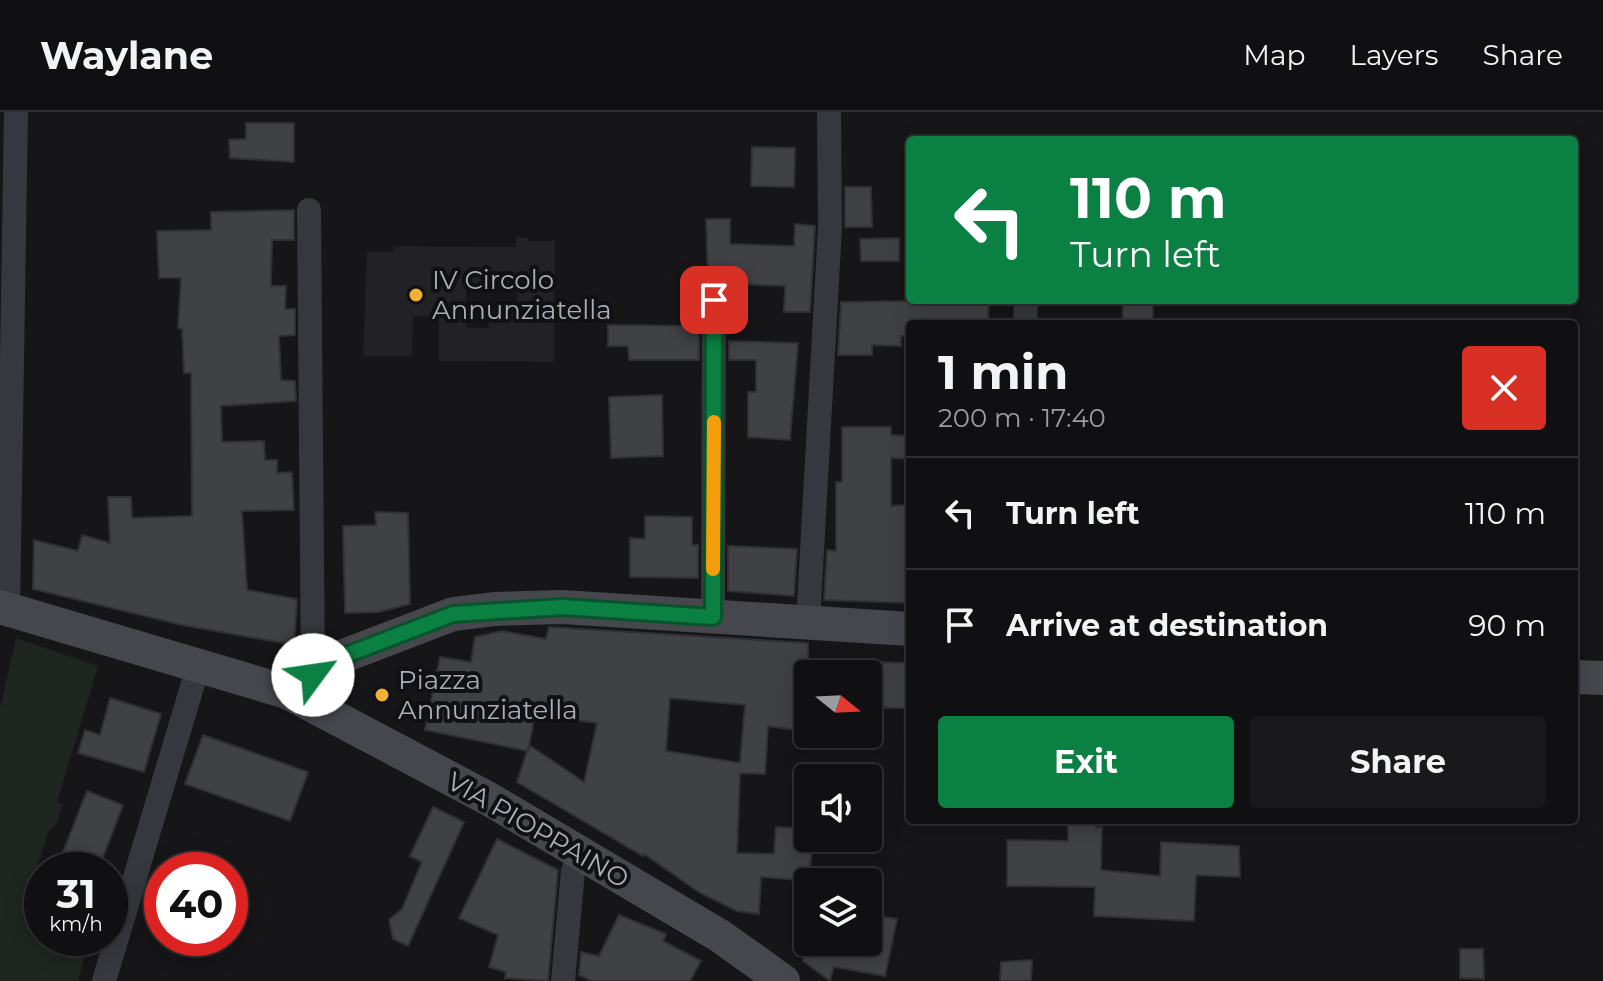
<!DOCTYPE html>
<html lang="en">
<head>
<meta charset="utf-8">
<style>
	:root { --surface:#101012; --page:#19191b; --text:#f1f3f6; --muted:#9c9d9f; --line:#303032; --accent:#0b8043 }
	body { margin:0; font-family:Montserrat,sans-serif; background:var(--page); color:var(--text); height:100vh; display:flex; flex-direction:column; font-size:30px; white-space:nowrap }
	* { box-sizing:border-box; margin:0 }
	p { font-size:26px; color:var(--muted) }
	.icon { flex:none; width:44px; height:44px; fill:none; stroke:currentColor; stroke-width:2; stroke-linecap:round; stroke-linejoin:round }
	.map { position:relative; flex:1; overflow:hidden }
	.side { position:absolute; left:906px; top:208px; width:672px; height:504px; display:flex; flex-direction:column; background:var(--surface); border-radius:8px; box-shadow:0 4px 20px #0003,0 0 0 2px var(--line) }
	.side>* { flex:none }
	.hud { position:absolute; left:906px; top:24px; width:672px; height:168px; border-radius:8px; box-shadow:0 4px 20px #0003,0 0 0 2px var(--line); background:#0b8043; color:#fff; overflow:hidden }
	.needle { width:52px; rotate:108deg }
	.fabs { position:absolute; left:794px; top:548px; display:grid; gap:16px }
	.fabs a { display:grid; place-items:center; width:88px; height:88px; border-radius:8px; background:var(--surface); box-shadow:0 4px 20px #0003,0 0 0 2px var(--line); font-size:40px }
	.speed { position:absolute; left:24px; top:740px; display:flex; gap:16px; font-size:40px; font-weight:700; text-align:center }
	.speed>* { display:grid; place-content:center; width:104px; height:104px; border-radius:50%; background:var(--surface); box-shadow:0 4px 20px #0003,0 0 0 2px var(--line); line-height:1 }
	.speed small { font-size:20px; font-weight:400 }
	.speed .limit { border:12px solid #d22; background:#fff; color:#111 }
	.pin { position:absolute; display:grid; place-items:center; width:68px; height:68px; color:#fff; margin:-34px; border-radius:16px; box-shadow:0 4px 12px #0006 }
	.me { position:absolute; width:88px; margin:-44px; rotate:59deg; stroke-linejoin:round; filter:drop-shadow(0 0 6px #0008) }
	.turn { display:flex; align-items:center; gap:28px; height:168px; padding:0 32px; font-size:36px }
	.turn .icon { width:104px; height:104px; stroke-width:2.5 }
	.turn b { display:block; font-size:56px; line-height:68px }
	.round { display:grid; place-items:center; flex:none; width:84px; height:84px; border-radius:8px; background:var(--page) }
	.summary { display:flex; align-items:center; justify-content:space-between; height:136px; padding:0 32px }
	h1 { font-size:48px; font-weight:700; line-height:60px }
	.cta { display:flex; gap:16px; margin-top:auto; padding:16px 32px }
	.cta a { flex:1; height:92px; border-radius:8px; background:var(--accent); color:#fff; font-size:32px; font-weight:700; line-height:92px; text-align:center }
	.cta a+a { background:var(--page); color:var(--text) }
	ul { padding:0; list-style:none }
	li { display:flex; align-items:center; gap:24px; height:112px; padding:0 32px; border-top:2px solid var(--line) }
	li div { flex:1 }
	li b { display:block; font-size:30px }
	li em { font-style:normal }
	header { display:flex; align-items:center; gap:48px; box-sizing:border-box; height:112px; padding:0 40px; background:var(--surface); border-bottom:2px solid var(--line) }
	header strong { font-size:38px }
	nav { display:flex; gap:44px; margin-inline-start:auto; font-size:28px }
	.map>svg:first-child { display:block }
	.built { fill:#222225; fill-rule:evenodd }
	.green { fill:#1e261f }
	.building { fill:#404145; stroke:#303034; stroke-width:2; fill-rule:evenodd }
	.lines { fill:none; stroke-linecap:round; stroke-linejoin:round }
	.street { stroke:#37383d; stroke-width:24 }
	.secondary { stroke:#45474d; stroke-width:34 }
	.route-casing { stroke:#07532c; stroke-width:20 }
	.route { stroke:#0b8043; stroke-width:14 }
	.slow { stroke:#f59e0b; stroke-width:14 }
	.poi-dot { fill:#f2b134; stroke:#111113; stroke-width:3 }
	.labels { text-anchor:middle; stroke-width:8; stroke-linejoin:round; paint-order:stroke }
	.poi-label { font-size:26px; fill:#a8adb8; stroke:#111113; text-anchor:start }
	.street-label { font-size:26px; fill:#a8adb8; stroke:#111113 }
</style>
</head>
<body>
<header>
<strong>Waylane</strong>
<nav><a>Map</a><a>Layers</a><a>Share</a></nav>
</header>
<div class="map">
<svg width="1603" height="869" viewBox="0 0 1603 869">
	<rect width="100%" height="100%" fill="#161618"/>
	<path class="built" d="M516,125L528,126L529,129H555L554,250L439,249V204H413L412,244H363L367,140H393L394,134L516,135ZM517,172V194L489,195V216H466V173Z"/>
	<polygon class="green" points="16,526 98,554 57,690 63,692 57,711 49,718 31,775 42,779 42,826 90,826 78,869 0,869 0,597"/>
	<g class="building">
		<polygon points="246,11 294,11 294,50 230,46 229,28 246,27"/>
		<polygon points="752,35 795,36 794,75 751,74"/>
		<polygon points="845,75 871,75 872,115 845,115"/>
		<polygon points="294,98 294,128 272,128 271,174 286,174 285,197 295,197 295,223 279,224 281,268 295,269 296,289 221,294 222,330 264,329 265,348 277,348 277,361 292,360 294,398 242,399 247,478 297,487 294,533 182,513 33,477 34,428 78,439 82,423 110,431 108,385 131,385 132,406 192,404 191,261 184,261 182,217 178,216 181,166 159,166 157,119 211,118 211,100"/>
		<polygon points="706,107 730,107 730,132 794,134 795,112 815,114 810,200 784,200 785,174 708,171"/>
		<polygon points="899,126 899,149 861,149 860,127"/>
		<polygon points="989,188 988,209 937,207 936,212 910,212 910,225 901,224 901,234 872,233 872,243 838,243 841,190"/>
		<polygon points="1123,193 1153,193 1153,212 1122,212"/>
		<polygon points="608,213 699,214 699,248 629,248 628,234 608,234"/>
		<polygon points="729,229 798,231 790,328 748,325 748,280 756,280 756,248 729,248"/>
		<polygon points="662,283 663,344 611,346 609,285"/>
		<polygon points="842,315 891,315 891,323 910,324 910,347 891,346 891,394 905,393 910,491 824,488 827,438 836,439 836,370 842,370"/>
		<polygon points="375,400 408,401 410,492 379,500 345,501 343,414 376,413"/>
		<polygon points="645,404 692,405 692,433 698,433 698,466 630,465 630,426 645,427"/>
		<polygon points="728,434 797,437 794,484 728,479"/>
		<path d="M549,515L808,531V620L768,614L765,662L740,661L737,741L774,742L776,715L808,717V726H813L809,769L761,765L759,802L737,799L700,781L644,742L643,744L517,670L529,633L584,670L597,611L535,603L528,639L425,618L440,545L471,550L475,525L502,519L546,527ZM670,586L745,593L740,651L666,639Z"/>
		<polygon points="868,550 910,551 910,596 878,596 879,593 868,593"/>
		<polygon points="110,586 161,602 144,660 78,641 85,618 100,623"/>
		<polygon points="203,623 308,660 290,709 185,672"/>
		<polygon points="87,679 123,693 98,758 56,758"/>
		<polygon points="433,695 464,710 408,834 393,827 389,808 402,797 422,750 410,744"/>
		<polygon points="1068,708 1096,708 1096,716 1102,715 1101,758 1160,764 1161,730 1239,734 1240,765 1196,763 1194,809 1094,804 1095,775 1007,774 1007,728 1068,729"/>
		<polygon points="497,727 558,758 548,869 505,866 506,860 489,855 498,823 459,806"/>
		<polygon points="868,802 897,807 885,864 834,855 830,869 803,849 806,830 868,830"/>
		<polygon points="619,803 666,822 663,829 701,849 690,869 591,869 579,863 581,840 599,844"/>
		<polygon points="1460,837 1483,837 1484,867 1460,866"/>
		<polygon points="1032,848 1031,869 1000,869 1001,850"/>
	</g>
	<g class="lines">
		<g class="street">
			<polyline points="309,98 313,563"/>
			<polyline points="1025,212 1026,188"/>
			<polyline points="8,497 16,0"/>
			<polyline points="713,505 714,188"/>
			<polyline points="808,511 830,115 829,0"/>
			<polyline points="104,869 198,555"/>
			<polyline points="563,869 573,759 581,742"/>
		</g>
		<g class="secondary">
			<polyline points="0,495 287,580 489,687 720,824 783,869"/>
			<polyline points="1574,565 1603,566"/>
			<polyline points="287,580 341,545 453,502 494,497 562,495 910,517"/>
		</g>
	</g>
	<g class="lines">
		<g class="route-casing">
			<polyline id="route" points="313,563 341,545 453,502 562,495 713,505 714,188"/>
		</g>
		<use href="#route" class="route"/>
		<polyline class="slow" points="713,457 714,310"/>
	</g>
	<g class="poi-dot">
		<circle cx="416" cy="183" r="8"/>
		<circle cx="382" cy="583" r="8"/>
	</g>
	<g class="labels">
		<g class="poi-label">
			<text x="432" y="177">IV Circolo<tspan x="432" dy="30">Annunziatella</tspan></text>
			<text x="398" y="577">Piazza<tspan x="398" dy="30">Annunziatella</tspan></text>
		</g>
		<g class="street-label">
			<text transform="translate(538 718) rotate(30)" y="9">VIA PIOPPAINO</text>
		</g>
	</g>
</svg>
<div class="fabs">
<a><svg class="needle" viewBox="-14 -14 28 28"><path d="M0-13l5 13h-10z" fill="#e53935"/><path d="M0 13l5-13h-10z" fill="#9c9d9f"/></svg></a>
<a><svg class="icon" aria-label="sound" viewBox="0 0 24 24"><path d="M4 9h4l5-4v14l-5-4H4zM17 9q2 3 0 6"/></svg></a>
<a><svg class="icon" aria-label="layers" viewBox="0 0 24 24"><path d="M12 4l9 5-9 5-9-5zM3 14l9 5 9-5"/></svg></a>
</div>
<div class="speed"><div>31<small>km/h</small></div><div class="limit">40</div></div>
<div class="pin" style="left:714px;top:188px;background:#d93025"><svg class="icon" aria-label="arrive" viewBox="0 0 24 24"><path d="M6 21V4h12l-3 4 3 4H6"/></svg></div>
<svg class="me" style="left:313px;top:563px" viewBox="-20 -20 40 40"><circle r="19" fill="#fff"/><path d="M0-13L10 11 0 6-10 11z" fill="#0b8043"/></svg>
<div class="hud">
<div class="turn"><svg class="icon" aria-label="left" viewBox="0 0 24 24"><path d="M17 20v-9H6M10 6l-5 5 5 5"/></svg><div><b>110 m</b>Turn left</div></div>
</div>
<section class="side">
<div class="summary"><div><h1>1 min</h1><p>200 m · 17:40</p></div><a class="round" style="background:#d93025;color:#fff"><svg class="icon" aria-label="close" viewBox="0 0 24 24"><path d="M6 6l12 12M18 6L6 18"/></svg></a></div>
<ul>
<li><svg class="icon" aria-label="left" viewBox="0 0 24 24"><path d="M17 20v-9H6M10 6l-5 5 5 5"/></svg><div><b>Turn left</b></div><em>110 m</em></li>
<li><svg class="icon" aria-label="arrive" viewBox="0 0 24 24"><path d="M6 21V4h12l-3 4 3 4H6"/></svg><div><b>Arrive at destination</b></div><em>90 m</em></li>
</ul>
<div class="cta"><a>Exit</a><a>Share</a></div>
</section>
</div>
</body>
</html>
